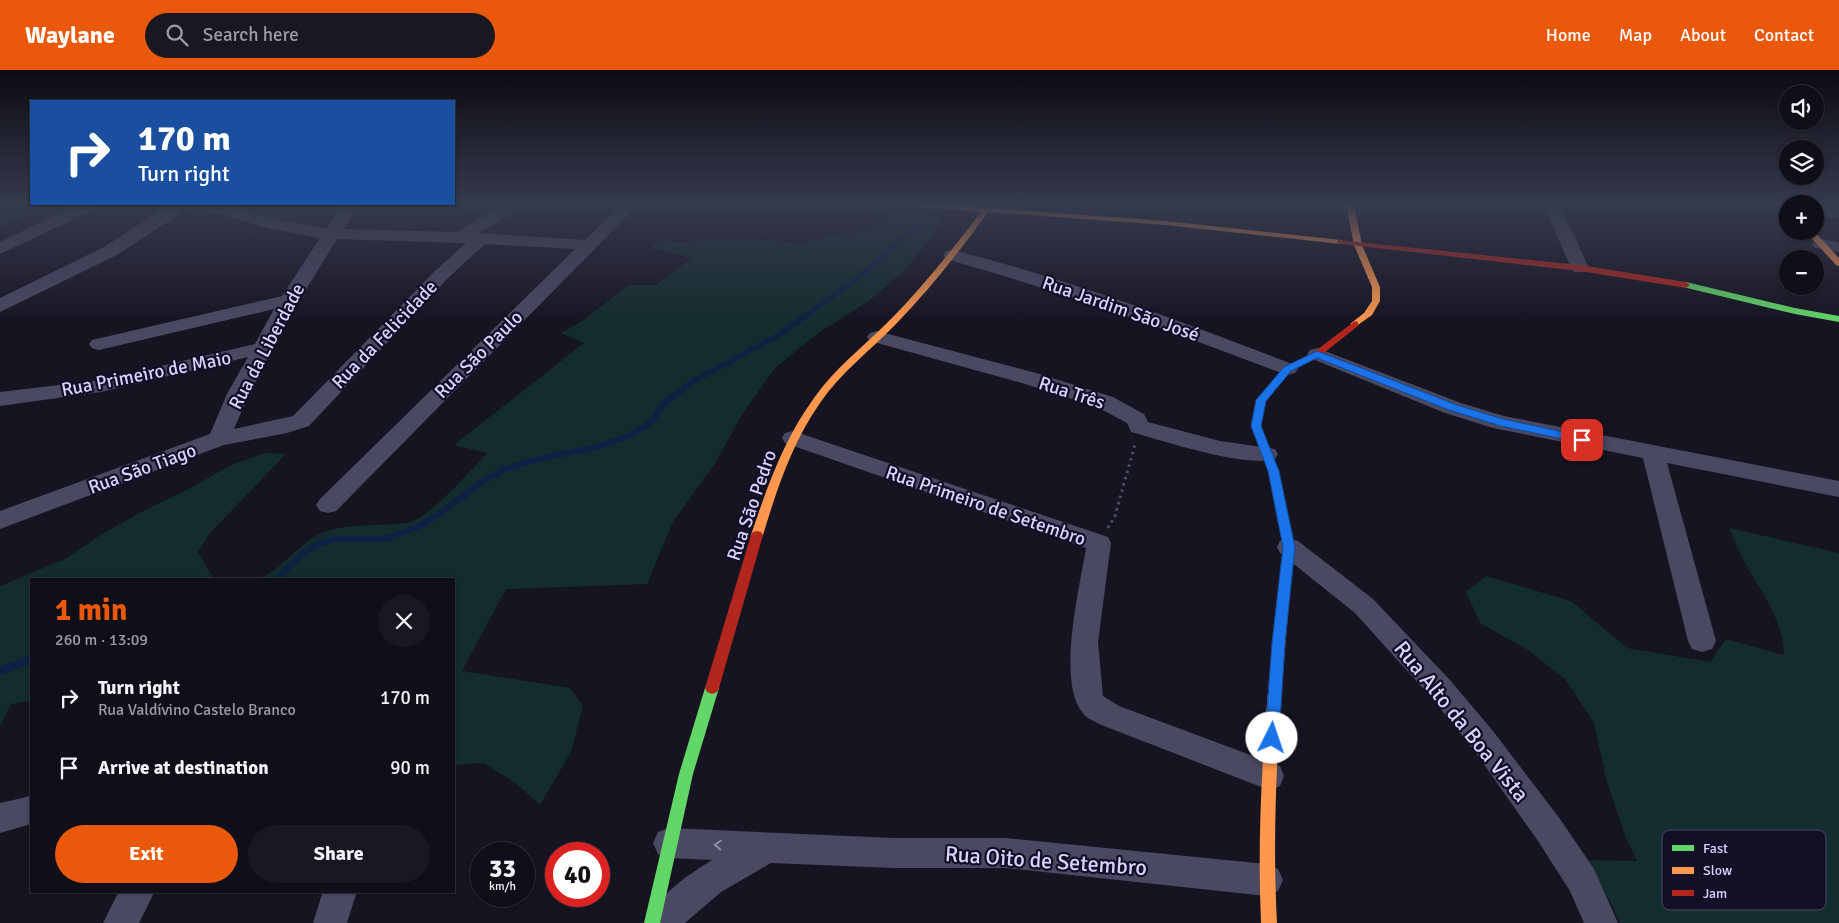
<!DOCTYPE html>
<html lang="en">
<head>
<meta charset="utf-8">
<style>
	:root { --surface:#100f19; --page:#191822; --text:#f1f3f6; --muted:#9c9ca2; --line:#302f38; --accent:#ea580c }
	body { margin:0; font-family:Signika,sans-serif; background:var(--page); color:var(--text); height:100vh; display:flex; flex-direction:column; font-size:19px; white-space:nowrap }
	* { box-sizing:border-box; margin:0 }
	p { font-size:16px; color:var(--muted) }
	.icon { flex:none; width:28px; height:28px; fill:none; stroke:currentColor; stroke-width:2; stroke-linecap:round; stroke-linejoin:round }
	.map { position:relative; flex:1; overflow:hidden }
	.details { position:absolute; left:30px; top:508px; width:425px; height:315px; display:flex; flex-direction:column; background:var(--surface); border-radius:0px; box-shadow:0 1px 4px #0004,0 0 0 1px var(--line) }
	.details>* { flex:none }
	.hud { position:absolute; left:30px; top:30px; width:425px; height:105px; border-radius:0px; box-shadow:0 1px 4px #0004,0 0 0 1px var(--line); background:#1a4fa0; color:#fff; overflow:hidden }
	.tools { position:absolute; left:1779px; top:15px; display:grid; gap:10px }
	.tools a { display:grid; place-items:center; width:45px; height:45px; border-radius:50%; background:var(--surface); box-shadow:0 1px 4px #0004,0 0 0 1px var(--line); font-size:25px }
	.speed { position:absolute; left:470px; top:772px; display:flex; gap:10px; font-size:25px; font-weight:700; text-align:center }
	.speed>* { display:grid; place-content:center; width:65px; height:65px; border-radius:50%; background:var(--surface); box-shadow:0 1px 4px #0004,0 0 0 1px var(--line); line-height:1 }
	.speed small { font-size:12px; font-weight:400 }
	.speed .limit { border:8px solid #d22; background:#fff; color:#111 }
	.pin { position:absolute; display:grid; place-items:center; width:42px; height:42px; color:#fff; margin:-21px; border-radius:10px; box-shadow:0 2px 8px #0006 }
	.me { position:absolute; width:55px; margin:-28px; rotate:4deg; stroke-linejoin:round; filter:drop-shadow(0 0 4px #0008) }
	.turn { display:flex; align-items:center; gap:18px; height:105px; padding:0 25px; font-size:22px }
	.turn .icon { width:65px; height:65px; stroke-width:2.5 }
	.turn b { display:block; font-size:35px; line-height:42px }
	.round { display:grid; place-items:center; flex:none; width:52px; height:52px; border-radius:26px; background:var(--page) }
	.headline { display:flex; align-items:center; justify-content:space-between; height:85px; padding:0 25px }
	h1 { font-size:30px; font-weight:700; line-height:38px; color:var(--accent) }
	.cta { display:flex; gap:10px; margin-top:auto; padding:10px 25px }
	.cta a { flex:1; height:58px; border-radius:30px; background:var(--accent); color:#fff; font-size:20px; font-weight:700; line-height:58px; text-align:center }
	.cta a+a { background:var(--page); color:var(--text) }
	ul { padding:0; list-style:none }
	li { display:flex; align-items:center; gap:15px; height:70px; padding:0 25px }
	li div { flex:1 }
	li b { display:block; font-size:19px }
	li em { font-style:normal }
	header { display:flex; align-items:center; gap:30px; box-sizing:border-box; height:70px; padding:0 25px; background:var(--accent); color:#fff }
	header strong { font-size:24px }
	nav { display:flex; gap:28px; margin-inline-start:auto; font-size:18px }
	.search { width:350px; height:45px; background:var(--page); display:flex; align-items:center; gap:12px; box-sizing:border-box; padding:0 18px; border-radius:28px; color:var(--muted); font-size:19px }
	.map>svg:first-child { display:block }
	.green { fill:#132c2d }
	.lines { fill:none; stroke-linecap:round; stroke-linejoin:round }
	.stream-far2 { stroke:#0d2144; stroke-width:5 }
	.stream-far1 { stroke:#0d2144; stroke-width:6 }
	.stream { stroke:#0d2144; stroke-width:8 }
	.path { stroke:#44505f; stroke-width:3; stroke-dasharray:2.5 4; stroke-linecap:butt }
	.street { fill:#4a4962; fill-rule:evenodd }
	.fast { fill:#63d668; fill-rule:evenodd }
	.slow { fill:#ff974d; fill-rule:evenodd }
	.jam { fill:#b3261e; fill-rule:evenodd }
	.oneway { stroke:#928eb0 }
	.route { fill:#1a73e8; stroke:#114b97 }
	.labels { text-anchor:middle; stroke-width:4.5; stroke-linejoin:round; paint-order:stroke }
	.street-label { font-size:19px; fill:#d9d4ff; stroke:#130f26 }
	.near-street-label { font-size:22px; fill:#d9d4ff; stroke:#130f26 }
	.key { fill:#130f26; stroke:#4e4a67; stroke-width:1 }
	.key-label { font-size:14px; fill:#d9d4ff }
</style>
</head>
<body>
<header>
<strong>Waylane</strong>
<div class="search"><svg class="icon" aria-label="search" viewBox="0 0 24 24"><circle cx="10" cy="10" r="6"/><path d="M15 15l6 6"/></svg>Search here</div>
<nav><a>Home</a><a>Map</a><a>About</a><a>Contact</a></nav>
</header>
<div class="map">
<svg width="1839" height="853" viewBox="0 0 1839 853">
	<rect width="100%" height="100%" fill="#161421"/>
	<g class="green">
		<polygon points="0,135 47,135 0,157"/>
		<path d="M895,144L942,147L932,166L906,199L870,230L817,264L775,298L741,346L716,392L673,452L647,514L506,519L462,601L570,618L583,636L571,682L540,735L513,711L483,693L454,695V509H259C285,498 300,470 327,461C353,453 381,456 407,453C428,450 472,399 487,383L454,375L584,273L561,263L585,249L628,215H656L692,188L650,178L661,170L674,172L748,169L802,173L868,158Z"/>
		<polygon points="264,383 286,384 210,463 198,482 214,509 31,509 31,631 11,634 0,656 0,516 65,489 102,464 145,440 189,419 229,396"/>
		<path d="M1729,458L1839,483V853H1620L1609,829L1582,790L1637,791L1626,768L1607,712L1594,653L1566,610L1528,580L1480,553L1466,522L1486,506L1571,531L1627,578L1710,592L1726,569L1784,585C1784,552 1761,521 1745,493C1739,482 1734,469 1729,458Z"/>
	</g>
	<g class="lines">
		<g class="stream-far2">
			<polyline points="0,150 41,135"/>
			<polyline points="681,320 690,313 779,265 862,205 921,151 925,141"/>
		</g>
		<path class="stream-far1" d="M277,509C291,495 305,478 324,472C347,465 368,472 388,468C397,466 408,461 417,457C448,443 470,415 502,401C550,380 598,386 646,356C653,352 657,342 662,336C668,330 676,324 683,319"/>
		<polyline class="stream" points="0,601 31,589"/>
		<polyline class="path" points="1108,458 1115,446 1135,374"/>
		<g class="street">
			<polygon points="76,135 97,135 95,139 0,184 0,172"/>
			<path d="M169,135H226L274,149L327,158L342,135H358L344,159L457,162L502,135H522L520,139L479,163L585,170L621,135H638L336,441L328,443L320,441L316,435L320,429L575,179L485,174L447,209L309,356L287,363L224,375L0,459V441L210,364L227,324L248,287L101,322L0,336V322L101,310L255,274L274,239L99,280L92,278L89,274L92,270L282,226L320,168L271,159L217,143L184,141L117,185L0,242V228L104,177ZM337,169L466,173L435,201L293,346L234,359C262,292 299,230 337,169Z"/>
			<polygon points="1544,135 1560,135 1589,198 1586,202 1574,202 1571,198"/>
			<polygon points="1815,136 1839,138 1839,148 1815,146"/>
			<polygon points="1821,169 1839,172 1839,182 1815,178 1812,174 1815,170"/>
			<path d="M952,180C1069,209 1183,252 1295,295L1298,299L1295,303L1288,305L1281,303C1170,260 1060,221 946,189L943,185L946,181Z"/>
			<path d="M877,261L1036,303L1113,327L1144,344L1148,352L1220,371L1275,379L1278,384L1275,389C1245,398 1164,371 1131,362L1127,353L1097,337L1022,313L870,271L867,267L870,263Z"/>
			<polygon points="1317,278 1461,333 1504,346 1839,411 1839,427 1667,393 1716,571 1712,579 1702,582 1692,579 1688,571 1643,388 1493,358 1445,343 1310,288 1307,284 1310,280"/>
			<path d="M793,361L1108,467L1111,473L1098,572L1103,626L1119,636L1280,696L1284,706L1280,716L1269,720L1099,654C1094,651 1086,648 1083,643C1056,612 1080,516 1086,478L785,373L782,368L785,363Z"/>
			<polygon points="1289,468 1298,471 1373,529 1449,609 1493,661 1560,749 1594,799 1618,853 1584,853 1570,821 1538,771 1473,679 1429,625 1355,543 1280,483 1277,477 1280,471"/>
			<polygon points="31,726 31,754 0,763 0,733"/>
			<path d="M669,758L894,768H1006L1266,794L1278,799L1283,810L1278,821L1266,826L1006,798H894L771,793L721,822L685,853H646C658,824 687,806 712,790L669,788L658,784L653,773L658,762Z"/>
			<polygon points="119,821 155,821 139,853 103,853"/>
			<polygon points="323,821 357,821 347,853 313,853"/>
		</g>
		<g class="fast">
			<polygon points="1780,135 1788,135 1788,141"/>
			<polygon points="1686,212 1795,238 1839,246 1839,252 1795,244 1683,217 1683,213"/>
			<polygon points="712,612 717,614 719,618 693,704 660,853 644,853 679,704 705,618 707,614"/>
		</g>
		<g class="slow">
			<path d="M916,135H949L1166,151L1341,170L1345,172L1341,174L1166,155L988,142C960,181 930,219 896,254C871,280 841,302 820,333C792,373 777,419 763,465L761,468H753L751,465C767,417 784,369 814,328C834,299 863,277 888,252C922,218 952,180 981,142L920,137Z"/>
			<polygon points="1346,135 1354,135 1362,175 1380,217 1380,231 1372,245 1355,257 1350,254 1364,243 1372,231 1372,217 1354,175"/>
			<polygon points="1805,161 1814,161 1839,188 1839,196 1836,195"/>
			<path d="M1284,516L1288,518L1290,521C1280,632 1271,742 1277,853H1261C1256,742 1266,632 1278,521L1280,518Z"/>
		</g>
		<g class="jam">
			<polygon points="1338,170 1580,195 1686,212 1690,215 1686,218 1580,201 1341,174 1337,172"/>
			<polygon points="1355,251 1358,252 1358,256 1320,286 1291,301 1266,331 1261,356 1278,401 1295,477 1290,521 1288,524 1280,524 1278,521 1283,477 1268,401 1251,356 1256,330 1285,297 1314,282"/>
			<polygon points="757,461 761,462 763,465 719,618 717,622 712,624 707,622 705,618 751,465 753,462"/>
		</g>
	</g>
	<defs><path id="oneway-chevron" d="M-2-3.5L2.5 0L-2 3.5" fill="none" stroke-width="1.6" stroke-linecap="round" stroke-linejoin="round" transform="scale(1.25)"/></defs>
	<use class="oneway" href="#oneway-chevron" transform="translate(718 775) rotate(-177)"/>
	<linearGradient id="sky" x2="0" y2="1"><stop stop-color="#0c0b12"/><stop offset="0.53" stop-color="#363a4e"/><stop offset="1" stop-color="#363a4e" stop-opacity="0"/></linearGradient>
	<rect width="1839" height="254" fill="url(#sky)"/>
	<polygon class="route" points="1317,281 1457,335 1503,349 1582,366 1587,370 1582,373 1501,356 1449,340 1317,288 1291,301 1266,331 1261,356 1279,401 1295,477 1285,573 1279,668 1277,672 1272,674 1267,672 1265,668 1272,573 1283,477 1268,401 1251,356 1256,330 1284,297"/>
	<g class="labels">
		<g class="street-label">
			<text transform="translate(1121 238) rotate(19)" y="7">Rua Jardim São José</text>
			<text transform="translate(384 264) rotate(-46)" y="7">Rua da Felicidade</text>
			<text transform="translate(266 276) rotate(-62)" y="7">Rua da Liberdade</text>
			<text transform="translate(478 284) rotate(-45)" y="7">Rua São Paulo</text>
			<text transform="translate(146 303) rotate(-11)" y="7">Rua Primeiro de Maio</text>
			<text transform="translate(1072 322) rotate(18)" y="7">Rua Três</text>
			<text transform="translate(142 398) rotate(-20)" y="7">Rua São Tiago</text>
			<text transform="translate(751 435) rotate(-71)" y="7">Rua São Pedro</text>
			<text transform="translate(986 435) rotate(19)" y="7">Rua Primeiro de Setembro</text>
		</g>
		<g class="near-street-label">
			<text transform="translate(1462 651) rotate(51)" y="8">Rua Alto da Boa Vista</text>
			<text transform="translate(1046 790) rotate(4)" y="8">Rua Oito de Setembro</text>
		</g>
	</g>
	<rect x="1662" y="760" width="164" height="80" rx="8" class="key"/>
	<rect x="1672" y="775" width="22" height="6" fill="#63d668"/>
	<rect x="1672" y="797" width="22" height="7" fill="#ff974d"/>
	<rect x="1672" y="820" width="22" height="6" fill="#b3261e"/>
	<g class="key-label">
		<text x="1703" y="783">Fast</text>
		<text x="1703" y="805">Slow</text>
		<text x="1703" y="828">Jam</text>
	</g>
</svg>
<div class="tools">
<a><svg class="icon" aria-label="sound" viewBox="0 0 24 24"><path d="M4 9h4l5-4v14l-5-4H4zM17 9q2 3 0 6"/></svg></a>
<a><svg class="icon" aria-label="layers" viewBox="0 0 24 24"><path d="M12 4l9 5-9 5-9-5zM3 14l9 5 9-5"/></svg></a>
<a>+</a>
<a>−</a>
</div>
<div class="speed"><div>33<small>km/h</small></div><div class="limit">40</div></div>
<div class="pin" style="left:1582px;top:370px;background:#d93025"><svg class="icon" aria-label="arrive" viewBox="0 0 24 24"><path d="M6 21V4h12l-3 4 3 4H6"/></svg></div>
<svg class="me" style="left:1272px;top:668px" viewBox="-20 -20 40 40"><circle r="19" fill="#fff"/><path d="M0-13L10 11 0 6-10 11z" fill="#1a73e8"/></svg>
<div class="hud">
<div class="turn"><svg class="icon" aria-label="right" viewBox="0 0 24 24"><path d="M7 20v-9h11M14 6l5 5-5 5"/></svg><div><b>170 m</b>Turn right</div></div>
</div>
<section class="details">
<div class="headline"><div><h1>1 min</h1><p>260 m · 13:09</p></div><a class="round"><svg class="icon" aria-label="close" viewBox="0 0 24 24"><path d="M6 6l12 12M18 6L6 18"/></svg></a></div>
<ul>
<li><svg class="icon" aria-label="right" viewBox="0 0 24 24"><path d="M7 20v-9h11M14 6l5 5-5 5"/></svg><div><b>Turn right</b><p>Rua Valdívino Castelo Branco</p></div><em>170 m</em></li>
<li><svg class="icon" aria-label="arrive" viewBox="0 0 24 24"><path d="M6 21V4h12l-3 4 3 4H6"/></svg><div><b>Arrive at destination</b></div><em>90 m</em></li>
</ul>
<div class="cta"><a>Exit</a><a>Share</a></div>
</section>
</div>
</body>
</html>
